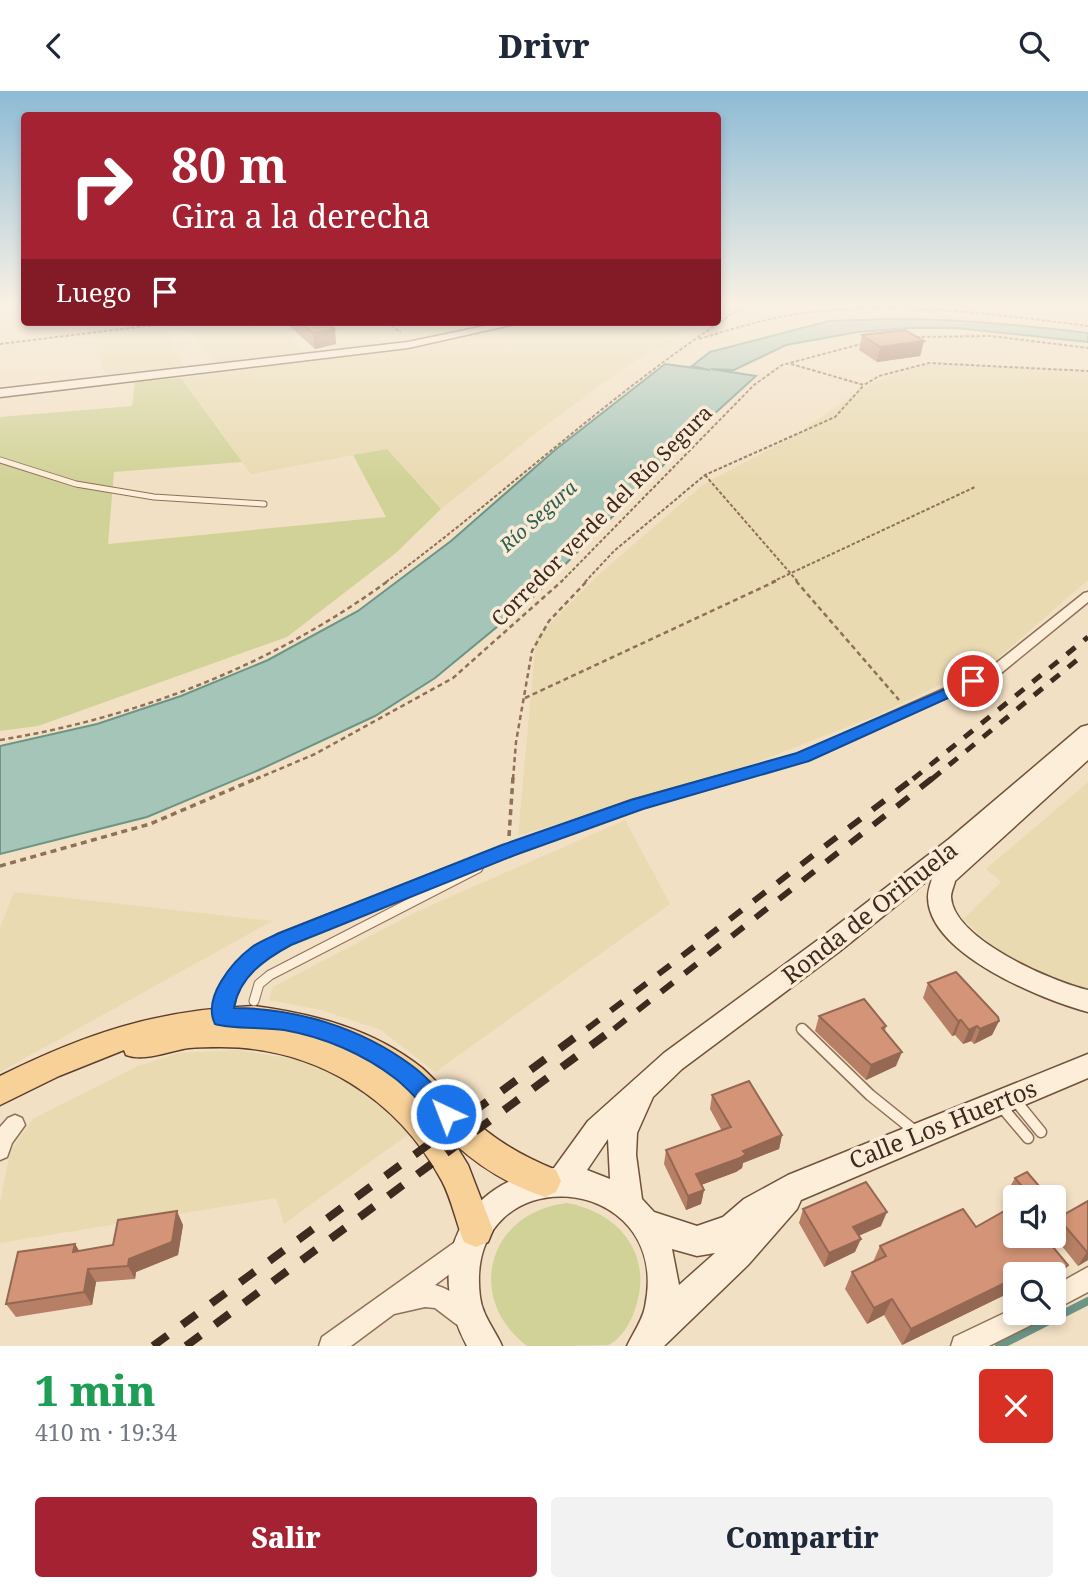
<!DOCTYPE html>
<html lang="es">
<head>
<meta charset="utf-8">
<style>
	:root { --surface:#fff; --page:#f2f2f3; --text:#1f2937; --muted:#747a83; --accent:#a42231 }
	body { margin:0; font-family:"Noto Serif",serif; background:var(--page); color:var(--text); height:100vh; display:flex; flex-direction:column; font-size:26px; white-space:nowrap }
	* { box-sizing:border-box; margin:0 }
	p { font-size:23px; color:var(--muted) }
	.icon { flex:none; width:38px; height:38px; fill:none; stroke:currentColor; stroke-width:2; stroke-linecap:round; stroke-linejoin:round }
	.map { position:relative; height:1255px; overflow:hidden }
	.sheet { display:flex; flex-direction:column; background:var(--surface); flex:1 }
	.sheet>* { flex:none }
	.hud { position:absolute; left:21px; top:21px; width:700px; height:214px; border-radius:7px; box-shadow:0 4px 10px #0003; background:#a42231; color:#fff; overflow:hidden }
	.fabs { position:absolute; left:1003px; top:1094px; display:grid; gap:14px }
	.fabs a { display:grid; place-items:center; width:63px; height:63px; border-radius:7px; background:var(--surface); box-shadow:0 4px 10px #0003; font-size:35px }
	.pin { position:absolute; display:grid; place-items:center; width:60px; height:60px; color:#fff; margin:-30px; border:4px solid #fff; border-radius:50%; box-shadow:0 2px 7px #0007 }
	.me { position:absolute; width:77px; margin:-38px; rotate:317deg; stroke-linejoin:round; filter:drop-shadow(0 0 5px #0008) }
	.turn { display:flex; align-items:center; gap:24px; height:147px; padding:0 35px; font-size:32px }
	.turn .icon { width:91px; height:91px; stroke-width:2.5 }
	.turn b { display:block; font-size:49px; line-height:60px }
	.then { display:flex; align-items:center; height:66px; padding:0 35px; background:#0003; gap:14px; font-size:26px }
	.round { display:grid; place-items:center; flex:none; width:74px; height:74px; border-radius:7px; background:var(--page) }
	.overview { display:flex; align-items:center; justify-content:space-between; height:119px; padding:0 35px }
	h1 { font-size:42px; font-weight:800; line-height:52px; color:#1e9e55 }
	.cta { display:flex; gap:14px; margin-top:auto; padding:14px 35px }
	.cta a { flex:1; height:80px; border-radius:7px; background:var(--accent); color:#fff; font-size:28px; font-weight:800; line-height:80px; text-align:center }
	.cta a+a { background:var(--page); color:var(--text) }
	header { display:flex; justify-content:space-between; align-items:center; height:91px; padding:0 35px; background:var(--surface); font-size:32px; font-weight:800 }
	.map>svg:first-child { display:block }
	.farmland { fill:#e9dab1 }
	.green { fill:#d1d297 }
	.water { fill:#a6c5b9; stroke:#6c9586; stroke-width:2 }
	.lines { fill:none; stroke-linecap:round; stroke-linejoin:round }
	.stream { stroke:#6c9586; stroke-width:8 }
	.lane-far2-casing { stroke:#8f7058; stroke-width:7 }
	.lane-far1-casing { stroke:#8f7058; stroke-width:11 }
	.lane-casing { stroke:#8f7058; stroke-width:13 }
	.street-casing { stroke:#8f7058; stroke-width:3 }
	.secondary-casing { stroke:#71513b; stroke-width:3 }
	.primary-casing { stroke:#5d3e2d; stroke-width:3 }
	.path-far2 { stroke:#8f7058; stroke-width:2; stroke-dasharray:3.5 2; stroke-linecap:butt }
	.path-far1 { stroke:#8f7058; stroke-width:2.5; stroke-dasharray:5 3.5; stroke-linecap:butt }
	.path { stroke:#8f7058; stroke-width:3.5; stroke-dasharray:6 4.5; stroke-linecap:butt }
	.lane-far2 { stroke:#fceed9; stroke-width:5 }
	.lane-far1 { stroke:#fceed9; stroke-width:9 }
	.lane { stroke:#fceed9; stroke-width:10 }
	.street { fill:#fceed9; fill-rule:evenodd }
	.secondary { fill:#fceed9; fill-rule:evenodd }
	.primary { fill:#f8d199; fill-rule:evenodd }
	.rail-far2 { stroke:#3e2a1e; stroke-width:5; stroke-dasharray:11 11; stroke-linecap:butt }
	.rail-far1 { stroke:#3e2a1e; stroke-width:6; stroke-dasharray:15 15; stroke-linecap:butt }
	.rail { stroke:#3e2a1e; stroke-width:8; stroke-dasharray:18 18; stroke-linecap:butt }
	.wall { fill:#b67f66 }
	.shaded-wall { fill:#946853 }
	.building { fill:#d49477; stroke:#946853; stroke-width:2 }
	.route { fill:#1a73e8; stroke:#114b97; stroke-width:2 }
	.labels { text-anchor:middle; stroke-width:7; stroke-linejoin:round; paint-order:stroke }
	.far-water-label { font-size:19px; font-style:italic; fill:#2c5f56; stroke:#f9ebd5 }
	.street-label { font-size:21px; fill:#3e2a1e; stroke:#f9ebd5 }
	.near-street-label { font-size:24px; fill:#3e2a1e; stroke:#f9ebd5 }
</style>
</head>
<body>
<header><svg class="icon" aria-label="back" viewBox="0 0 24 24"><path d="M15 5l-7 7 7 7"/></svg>Drivr<svg class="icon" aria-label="search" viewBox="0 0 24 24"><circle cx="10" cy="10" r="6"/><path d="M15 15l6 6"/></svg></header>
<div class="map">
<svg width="1088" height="1255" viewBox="0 0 1088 1255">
	<rect width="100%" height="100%" fill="#f2e0c4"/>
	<g class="farmland">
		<polygon points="84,231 278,231 311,270 347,265 315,231 697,231 673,250 628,274 545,335 441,418 387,358 251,383 181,287 266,276 263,267 218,273 185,236 165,235 184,276 105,284 93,243"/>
		<polygon points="950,273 1088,281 1088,489 996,569 960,584 878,624 755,672 518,745 536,547 598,484 704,393 789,348 871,292 925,274"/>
		<polygon points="1088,691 1088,898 1073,896 1006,868 963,828 1001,791 986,778"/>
		<polygon points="625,729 670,813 435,981 381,939 321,919 269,909 273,896 418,820"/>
		<polygon points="14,801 272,830 0,981 0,837"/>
		<polygon points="237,959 294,968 336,981 369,1003 410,1042 284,1133 276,1107 0,1152 0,1113 10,1060 33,1028 138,975 178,962"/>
	</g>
	<g class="green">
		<polygon points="181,287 242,371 114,381 108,453 386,426 353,364 387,358 441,418 396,462 287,546 38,635 0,640 0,326 132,315 135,291"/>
		<path d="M567,1112C622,1122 655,1167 634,1221C630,1233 620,1249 608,1254C597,1255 543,1255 527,1255C464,1207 488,1121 567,1112Z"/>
	</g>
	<path class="water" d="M894,228C960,228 1023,234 1088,242V251L956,237H910L858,241L786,254L734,279L711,278L756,285L712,325L532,507L435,587L375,625L259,679L147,726L0,763V655L97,633L181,605L268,569L358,520L451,450L555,359L665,273L710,279L692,275L710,261L829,230Z"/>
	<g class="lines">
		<polyline class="stream" points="999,1255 1088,1210"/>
		<g class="lane-far2-casing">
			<polyline id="lane-far2" points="0,369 76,393 154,406 264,413"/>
		</g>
		<g class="lane-far1-casing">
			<polyline id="lane-far1" points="254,910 259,893 270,884 478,777"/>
		</g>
		<g class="lane-casing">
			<g id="lane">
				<polyline points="802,938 870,1004 916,1041"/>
				<polyline points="1015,1009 1041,1041"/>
				<polyline points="1001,1015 1028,1047"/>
			</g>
		</g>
		<g class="street-casing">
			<g id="street">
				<path d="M1088,501V511L1000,583L808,669L642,717L515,763L290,853C271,864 248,877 239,898C234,909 234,921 229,932L222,934L215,932L213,926C222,882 240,865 278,843L503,755L632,709L798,663L990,577L1084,502Z"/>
				<polygon points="15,1024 22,1027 25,1034 12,1052 7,1066 0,1069 0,1036 8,1027"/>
				<path d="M466,1146L474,1149L477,1157L474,1165L435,1194C451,1199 469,1209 476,1225L472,1233L464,1237L456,1233L435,1217L425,1216L394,1223L351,1255H319L322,1246L458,1149Z"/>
				<polygon points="1088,1176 1088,1201 1054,1219 1054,1195"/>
				<polygon points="1015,1217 1015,1222 1043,1222 1039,1230 989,1255 951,1255 954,1246"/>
			</g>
		</g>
		<g class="secondary-casing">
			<g id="secondary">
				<polygon points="504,231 524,231 408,257 0,306 0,298 408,251"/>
				<path d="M1088,634V669L955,790C954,795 951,801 951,806C953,848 1053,891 1088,899V921C1043,909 928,863 928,806C928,799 931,791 933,785L840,860L682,978L653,1006L637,1042L636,1064L642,1108L654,1121L697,1135L723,1126L744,1108L788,1084L1088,963V987L801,1109L797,1118L748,1174L664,1255H627C633,1242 642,1230 645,1216C674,1077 462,1064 480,1206C482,1224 495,1239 502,1255H467C423,1173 460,1090 554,1077L588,1030L664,962L822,846L949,748L1081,636ZM608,1048L610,1088L587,1079ZM672,1158L697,1165L715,1162L679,1194Z"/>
			</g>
		</g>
		<g class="primary-casing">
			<path id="primary" d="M254,915C314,923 373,938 422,977C438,991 451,1008 467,1023C494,1049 522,1065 556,1079L561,1090L556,1101L545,1106C510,1094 482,1078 455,1053L468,1074L493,1139L488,1151L476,1156L464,1151C456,1131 452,1109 442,1090C398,1007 315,956 221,956C210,956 199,956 189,957C168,960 145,971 126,964L124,959L59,985L0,1014V985C87,942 156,919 254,915Z"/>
		</g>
		<g class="path-far2">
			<polyline points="919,213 947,219"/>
			<polyline points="387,231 401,242"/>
			<polyline points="916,246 991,245 1088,257"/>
			<path d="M699,248C732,238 764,228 798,223C894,209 993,223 1088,235"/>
			<polyline points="0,253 179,231"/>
			<polyline points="791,273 864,294 879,285 929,272 1088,280"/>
			<polyline points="705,384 798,491"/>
			<path d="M386,491C510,400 616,296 748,213"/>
			<polyline points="561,491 754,294 782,274 861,253"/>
			<polyline points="585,491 614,460 705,384 835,326 864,294"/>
			<polyline points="772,491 975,396"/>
		</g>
		<g class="path-far1">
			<polyline points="796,490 899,609"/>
			<polyline points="525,607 776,490"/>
			<path d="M0,649C140,626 274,573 388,490"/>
			<polyline points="256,688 315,663 453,587 562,490"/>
			<polyline points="513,688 516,651 532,560 549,530 587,490"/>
		</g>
		<g class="path">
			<polyline points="509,745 513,686"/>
			<polyline points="0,775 150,733 260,686"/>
		</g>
		<use href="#lane-far2" class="lane-far2"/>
		<use href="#lane-far1" class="lane-far1"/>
		<use href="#lane" class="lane"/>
		<use href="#street" class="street"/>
		<use href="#secondary" class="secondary"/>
		<use href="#primary" class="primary"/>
		<g class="rail-far2">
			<polyline points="913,688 1088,546"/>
			<polyline points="932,688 1077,569"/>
		</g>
		<g class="rail-far1">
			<polyline points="587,938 915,686"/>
			<polyline points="614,938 934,686"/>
		</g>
		<g class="rail">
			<polyline points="153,1255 589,936"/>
			<polyline points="186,1255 616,936"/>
		</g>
	</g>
	<g class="wall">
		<polygon points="285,231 325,231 336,253 315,258"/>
		<polygon points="862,244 924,250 920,265 877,271 859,259"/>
		<polygon points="928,892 999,930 992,944 974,953 971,950 963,953 955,944 952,945 923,907"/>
		<polygon points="819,925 886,935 885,940 896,975 866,989 815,940"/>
		<polygon points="712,1004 782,1044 779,1058 743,1072 742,1077 736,1081 701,1094 704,1099 701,1113 686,1119 664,1073 666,1059 722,1040 710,1018"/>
		<polygon points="1015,1087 1035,1102 1027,1106 1021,1106 1011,1094"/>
		<polygon points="1088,1110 1088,1169 1078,1175 1053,1144 1054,1134 1058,1127"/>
		<polygon points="1015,1114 1015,1144 1043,1144 1068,1174 1056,1191 1054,1193 1054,1183 1015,1183 1015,1199 902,1254 884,1224 867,1233 845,1198 852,1181 873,1171 880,1155 963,1118 976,1136"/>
		<polygon points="803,1118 881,1135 859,1145 855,1161 824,1176 799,1132"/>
		<polygon points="183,1134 178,1164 136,1181 135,1188 96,1191 92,1214 16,1226 6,1213 75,1153 79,1160 113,1154"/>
	</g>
	<g class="shaded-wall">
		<polygon points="335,238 336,253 315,258 313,242"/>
		<polygon points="924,250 920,265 877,271 880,256"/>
		<polygon points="961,929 955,944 952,945 958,930"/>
		<polygon points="999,930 992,944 974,953 980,938"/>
		<polygon points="977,935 971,950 963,953 969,939"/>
		<polygon points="902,961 896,975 866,989 871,974"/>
		<polygon points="782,1044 779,1058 743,1072 742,1077 736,1081 693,1097 696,1083 743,1060"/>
		<polygon points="1039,1095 1035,1102 1027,1106 1024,1106 1027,1101"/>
		<polygon points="704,1099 701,1113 686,1119 688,1105"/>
		<polygon points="177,1120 183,1134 178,1164 136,1181 135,1188 128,1175 129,1168"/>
		<polygon points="887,1121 881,1135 848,1149 853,1136"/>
		<polygon points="861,1148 855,1161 824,1176 829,1162"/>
		<polygon points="75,1153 83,1166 73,1161"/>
		<polygon points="1087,1161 1088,1161 1088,1169 1078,1175"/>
		<polygon points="1068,1174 1056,1191 1054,1193 1054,1185"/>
		<polygon points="88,1178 96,1191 92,1214 84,1201"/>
		<polygon points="1015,1187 1015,1199 902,1254 911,1238"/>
		<polygon points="892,1208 884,1224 867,1233 874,1217"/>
	</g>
	<g class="building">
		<polygon points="299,231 325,231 335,238 313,242"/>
		<polygon points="905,239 924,250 880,256 862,244"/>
		<polygon points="956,881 998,926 999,930 980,938 977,935 969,939 961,929 958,930 928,892"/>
		<polygon points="864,908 886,935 882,937 902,961 871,974 819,925"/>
		<polygon points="749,990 782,1044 743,1060 746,1063 740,1067 696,1083 704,1099 688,1105 666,1059 731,1036 712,1004"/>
		<polygon points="1027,1081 1039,1095 1027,1101 1015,1087"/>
		<polygon points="866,1091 887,1121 853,1136 861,1148 829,1162 803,1118"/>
		<polygon points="1088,1110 1088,1161 1087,1161 1058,1127"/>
		<polygon points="1015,1114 1015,1144 1043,1144 1068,1174 1054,1185 1054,1183 1033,1183 1030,1180 1024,1183 1015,1183 1015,1187 911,1238 892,1208 874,1217 852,1181 886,1165 880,1155 963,1118 976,1136"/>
		<polygon points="177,1120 172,1151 129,1168 128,1175 88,1178 84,1201 6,1213 18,1161 75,1153 73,1161 113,1154 118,1129"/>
	</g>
	<linearGradient id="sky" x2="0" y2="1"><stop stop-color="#8dbbd5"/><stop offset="0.55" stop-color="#f9f1e4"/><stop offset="1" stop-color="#f9f1e4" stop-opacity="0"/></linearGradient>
	<rect width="1088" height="389" fill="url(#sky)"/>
	<path class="route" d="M973,586L979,587L981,590L979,593L809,670L643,718L515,764L291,854C265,868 239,886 234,917C296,917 361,937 411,974C427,985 440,1002 454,1015L457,1023L454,1030L446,1033L438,1030C424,1016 411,1000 396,988C364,963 324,946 284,939C264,936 230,938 215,933C202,907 232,871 252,856C259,851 269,847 277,843L502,754L631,709L797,662Z"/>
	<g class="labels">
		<g class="far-water-label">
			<text transform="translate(538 425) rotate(-42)" y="7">Río Segura</text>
		</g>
		<g class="street-label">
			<text transform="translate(602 425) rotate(-45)" y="7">Corredor verde del Río Segura</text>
		</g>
		<g class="near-street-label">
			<text transform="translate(870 822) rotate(-38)" y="8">Ronda de Orihuela</text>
			<text transform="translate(943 1034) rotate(-22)" y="8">Calle Los Huertos</text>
		</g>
	</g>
</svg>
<div class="fabs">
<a><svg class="icon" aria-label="sound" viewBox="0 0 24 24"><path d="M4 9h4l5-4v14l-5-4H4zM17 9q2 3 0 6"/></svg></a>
<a><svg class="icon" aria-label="search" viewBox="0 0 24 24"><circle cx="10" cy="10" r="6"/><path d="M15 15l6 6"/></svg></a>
</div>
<div class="pin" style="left:973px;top:590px;background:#d93025"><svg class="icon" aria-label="arrive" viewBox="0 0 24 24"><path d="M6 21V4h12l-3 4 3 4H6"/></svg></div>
<svg class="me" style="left:446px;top:1023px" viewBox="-20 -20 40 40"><circle r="17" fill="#1a73e8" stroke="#fff" stroke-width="3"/><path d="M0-11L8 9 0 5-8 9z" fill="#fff"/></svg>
<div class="hud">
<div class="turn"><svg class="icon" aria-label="right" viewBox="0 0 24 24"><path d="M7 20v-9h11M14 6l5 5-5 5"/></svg><div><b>80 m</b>Gira a la derecha</div></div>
<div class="then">Luego<svg class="icon" aria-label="arrive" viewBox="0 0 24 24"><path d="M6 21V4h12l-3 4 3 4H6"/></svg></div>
</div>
</div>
<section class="sheet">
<div class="overview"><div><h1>1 min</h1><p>410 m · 19:34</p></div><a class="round" style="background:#d93025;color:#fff"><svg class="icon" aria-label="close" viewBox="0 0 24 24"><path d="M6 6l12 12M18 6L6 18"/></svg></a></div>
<div class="cta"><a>Salir</a><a>Compartir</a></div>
</section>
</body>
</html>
